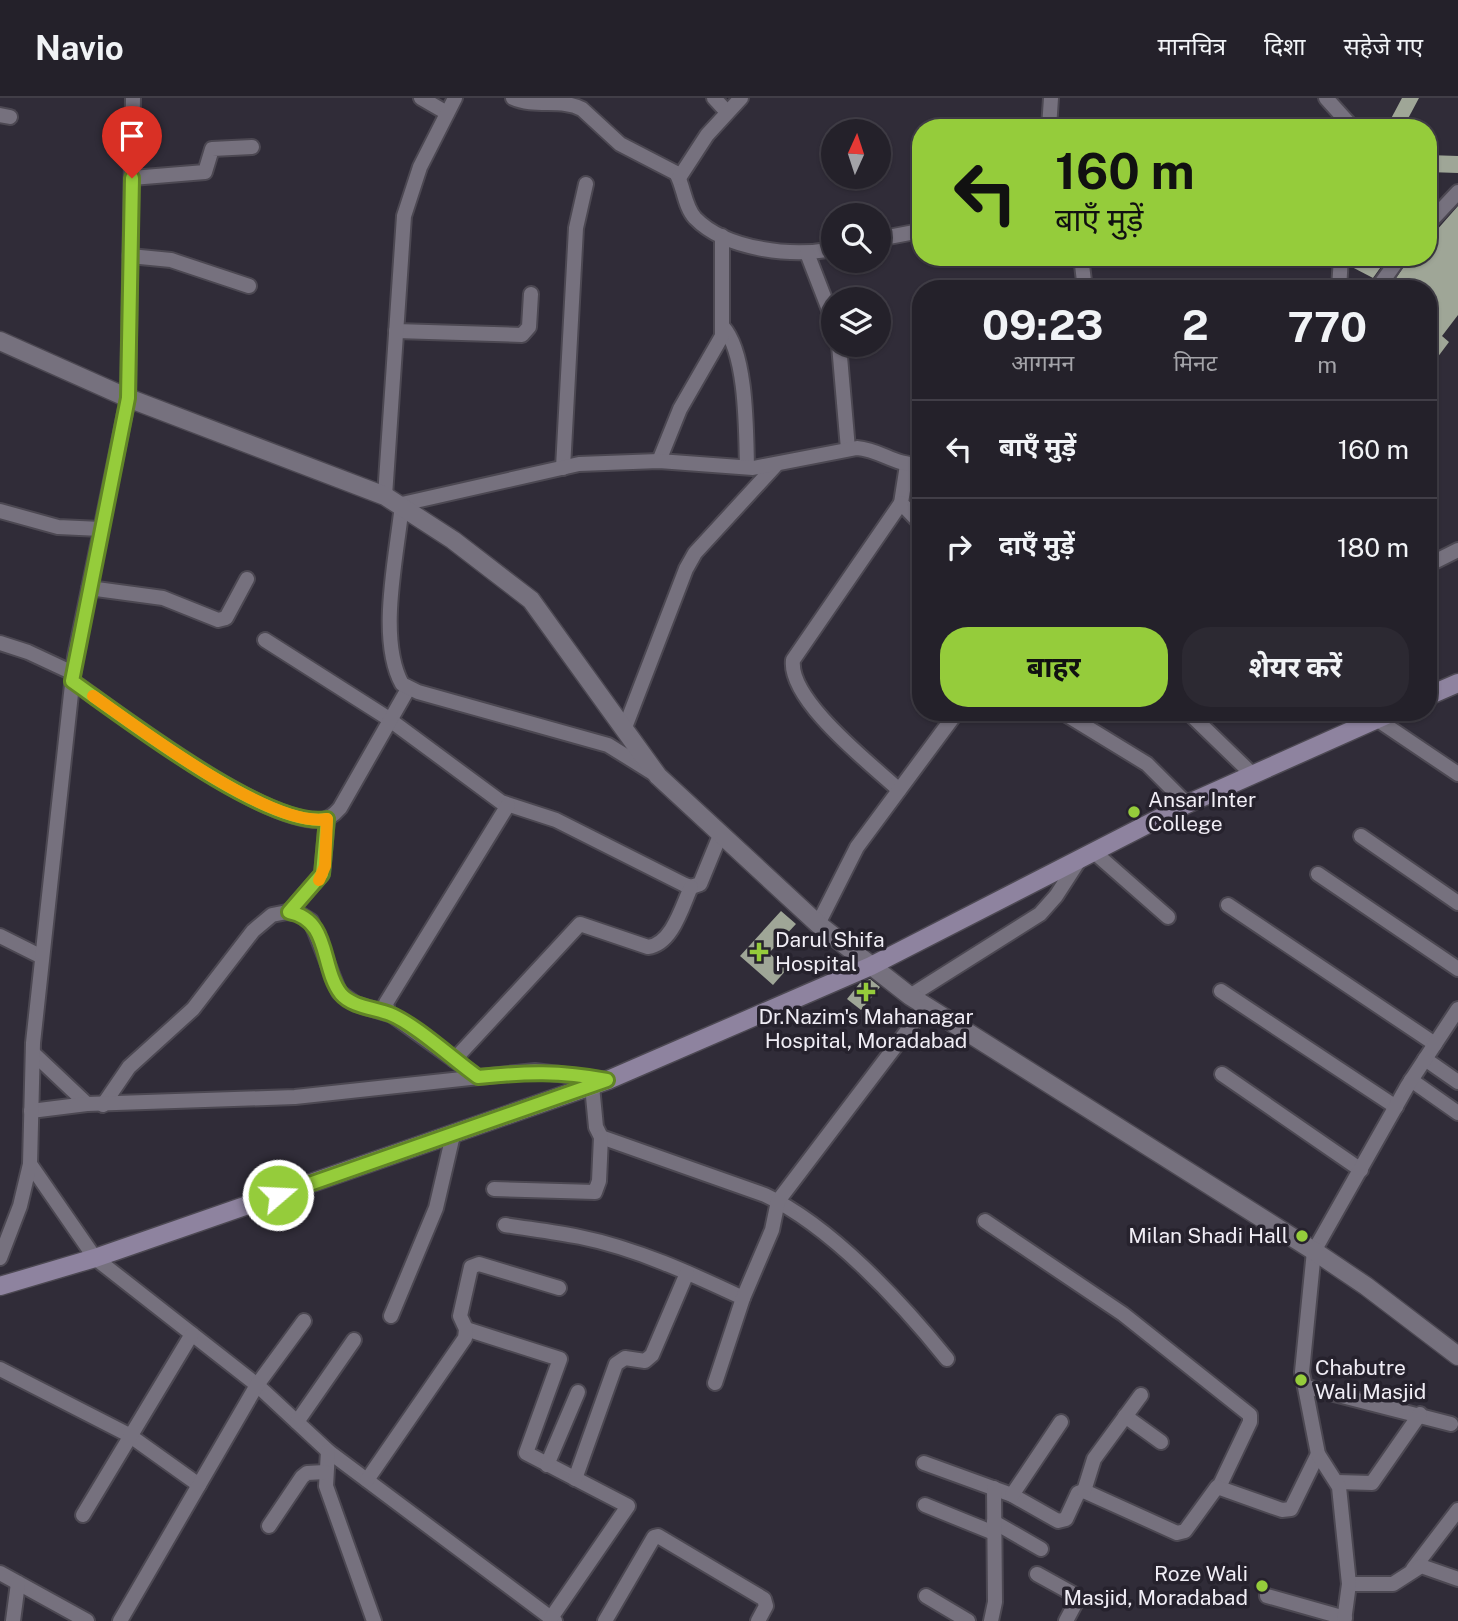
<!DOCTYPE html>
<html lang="hi">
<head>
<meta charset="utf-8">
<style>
	:root { --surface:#24212a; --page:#2c2932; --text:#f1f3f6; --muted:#a3a3a8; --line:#413e47; --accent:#95cc3b }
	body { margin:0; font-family:"Public Sans","Noto Sans Devanagari",sans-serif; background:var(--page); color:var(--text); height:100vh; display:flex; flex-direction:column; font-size:26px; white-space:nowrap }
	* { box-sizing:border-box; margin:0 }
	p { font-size:23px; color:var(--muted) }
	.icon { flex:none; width:38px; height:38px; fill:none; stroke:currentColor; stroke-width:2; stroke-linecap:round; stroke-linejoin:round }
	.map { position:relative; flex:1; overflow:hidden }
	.side { position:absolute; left:912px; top:182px; width:525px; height:441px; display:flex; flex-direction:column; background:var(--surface); border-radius:28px; box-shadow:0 2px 5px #0004,0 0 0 2px var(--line) }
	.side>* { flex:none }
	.top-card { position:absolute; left:912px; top:21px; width:525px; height:147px; border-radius:28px; box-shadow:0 2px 5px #0004,0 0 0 2px var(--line); background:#95cc3b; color:#111; overflow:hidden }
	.needle { width:46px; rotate:3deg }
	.buttons { position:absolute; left:821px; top:21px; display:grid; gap:14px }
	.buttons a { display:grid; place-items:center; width:70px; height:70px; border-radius:50%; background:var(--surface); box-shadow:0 2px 5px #0004,0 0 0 2px var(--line); font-size:35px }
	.pin { position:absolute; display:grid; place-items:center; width:60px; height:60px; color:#fff; margin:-72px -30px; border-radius:50% 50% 50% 0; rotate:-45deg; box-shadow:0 0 7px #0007 }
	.pin .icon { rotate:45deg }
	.me { position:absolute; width:77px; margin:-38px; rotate:71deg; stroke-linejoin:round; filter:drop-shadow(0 0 5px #0008) }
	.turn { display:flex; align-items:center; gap:24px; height:147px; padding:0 28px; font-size:32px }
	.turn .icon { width:91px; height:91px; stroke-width:2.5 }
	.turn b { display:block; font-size:49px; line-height:60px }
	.eta { display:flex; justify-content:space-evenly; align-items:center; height:119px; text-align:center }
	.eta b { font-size:42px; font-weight:700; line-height:49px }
	.cta { display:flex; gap:14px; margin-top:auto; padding:14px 28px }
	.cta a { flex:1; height:80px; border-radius:28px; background:var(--accent); color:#111; font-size:28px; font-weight:700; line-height:80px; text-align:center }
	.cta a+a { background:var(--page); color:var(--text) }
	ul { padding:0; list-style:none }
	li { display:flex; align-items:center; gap:21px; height:98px; padding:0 28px; border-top:2px solid var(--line) }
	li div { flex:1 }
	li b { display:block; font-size:26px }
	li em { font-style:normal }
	header { display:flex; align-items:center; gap:42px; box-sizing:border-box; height:98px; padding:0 35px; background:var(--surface); border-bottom:2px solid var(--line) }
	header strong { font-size:33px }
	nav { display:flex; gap:38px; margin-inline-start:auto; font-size:24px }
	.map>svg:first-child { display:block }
	.building { fill:#9fa697 }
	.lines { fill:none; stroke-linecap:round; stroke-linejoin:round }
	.minor-casing { stroke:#4c4852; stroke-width:18 }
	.tertiary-casing { stroke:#4c4852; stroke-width:21 }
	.secondary-casing { stroke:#4c4852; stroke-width:21 }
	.minor { stroke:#76717e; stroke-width:14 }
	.tertiary { stroke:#76717e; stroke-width:18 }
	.secondary { stroke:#8e839f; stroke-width:18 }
	.route-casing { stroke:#618526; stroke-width:18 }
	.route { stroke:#95cc3b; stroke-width:12 }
	.slow { stroke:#f59e0b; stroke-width:12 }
	.poi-dot { fill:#95cc3b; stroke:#26222d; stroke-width:2.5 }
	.labels { text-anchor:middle; stroke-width:7; stroke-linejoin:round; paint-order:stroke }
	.poi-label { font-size:21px; fill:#f0edf5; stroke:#26222d; text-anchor:start }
</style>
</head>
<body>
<header>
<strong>Navio</strong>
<nav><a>मानचित्र</a><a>दिशा</a><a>सहेजे गए</a></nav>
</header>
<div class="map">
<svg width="1458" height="1523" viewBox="0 0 1458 1523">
	<rect width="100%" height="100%" fill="#302c38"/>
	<g class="building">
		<polygon points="1402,0 1419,0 1403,30 1386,30"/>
		<polygon points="1428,57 1458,58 1458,75 1428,74"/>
		<polygon points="1458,108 1458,217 1442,238 1449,244 1428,272 1428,191 1389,191 1410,159 1428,159 1428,142"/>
		<polygon points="1351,159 1388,159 1373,180 1350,168"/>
		<polygon points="781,813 796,826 769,855 787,871 773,887 740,858"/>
		<polygon points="870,881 880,889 861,912 847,901 860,885"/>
	</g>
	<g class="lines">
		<g class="minor-casing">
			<g id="minor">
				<polyline points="421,0 447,15"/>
				<path d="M513,0C535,10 562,0 582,11L620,46L676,75C684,88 684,108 695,120C726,152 792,159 833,151"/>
				<polyline points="714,0 726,13"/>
				<polyline points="1326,0 1353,30"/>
				<polyline points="0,17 10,19"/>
				<polyline points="1049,30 1051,0"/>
				<polyline points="132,80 205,74 212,51 252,49"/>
				<polyline points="679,80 707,37 741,0"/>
				<polyline points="1428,126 1458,94"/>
				<polyline points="878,141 920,133"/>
				<polyline points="807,155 833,222"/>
				<polyline points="130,158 171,162 249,188"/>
				<polyline points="1081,159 1085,191"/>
				<polyline points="1339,191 1341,159"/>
				<polyline points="1377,191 1400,159"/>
				<path d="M723,229C747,255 746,334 747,369"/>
				<polyline points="396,233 522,237 529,229 531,196"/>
				<polyline points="839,247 848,351"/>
				<polyline points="659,363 680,311 722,238 722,138"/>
				<polyline points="907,367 901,405 920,425"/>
				<polyline points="563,370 576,130 586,86"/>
				<polyline points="385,398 404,118 420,69 455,0"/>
				<polyline points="0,413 58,429 101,431"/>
				<polyline points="1428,467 1458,452"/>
				<polyline points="89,490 163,500 218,522 226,520 247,481"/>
				<polyline points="265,542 386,619 501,704 556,722 685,787 691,789 700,786 721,735"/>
				<polyline points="0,545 28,554 73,575"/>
				<path d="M72,583C124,619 258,722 318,722C327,723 334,717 340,710L408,591"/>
				<polyline points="1062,614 1147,666 1187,706"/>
				<polyline points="1188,614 1253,677"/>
				<polyline points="1366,614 1458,676"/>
				<polyline points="624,632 686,471 695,455 775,368"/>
				<path d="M653,675L608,647L418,594L402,586C377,540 397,458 402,406L579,366L659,363L753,370L857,350C881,352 894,367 920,367"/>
				<path d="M899,692C871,666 788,602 793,562L901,405"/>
				<polyline points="1361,738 1458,805"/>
				<polyline points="1094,754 1168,819"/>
				<polyline points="1318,776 1458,871"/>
				<polyline points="1228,807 1435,946"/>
				<polyline points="289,814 322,776 327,721"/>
				<polyline points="818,826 857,749 957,614"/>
				<polyline points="0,838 42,859"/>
				<polyline points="1221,893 1396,1009"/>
				<polyline points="910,898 1040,816 1056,798 1080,761"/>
				<polyline points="33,955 87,1006"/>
				<polyline points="1425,961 1458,984"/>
				<path d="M454,962L580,826L648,849C672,846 682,809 691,789"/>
				<polyline points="1222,976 1361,1072"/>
				<polyline points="478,979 388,914 386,905 508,707"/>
				<polyline points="1411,982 1458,1015"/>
				<path d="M592,988L596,1029L601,1039L765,1097C831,1128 901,1204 947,1261"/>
				<polyline points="103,1007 129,969 193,911 253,833 272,817 287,814 300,816 311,823 339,894 356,906 392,917"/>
				<polyline points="31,1013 87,1006 295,999 535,973 606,982"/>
				<polyline points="30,1066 95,1160 257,1287 328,1353 555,1523"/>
				<polyline points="494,1091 595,1094 599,1083 601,1039"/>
				<polyline points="985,1123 1123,1216 1250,1317 1250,1324 1219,1389"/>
				<path d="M505,1127C530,1131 555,1134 580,1139C635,1150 692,1176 743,1200"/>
				<polyline points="0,1160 20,1108 30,1066 33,945 75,559 128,300 133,0"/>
				<polyline points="391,1218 436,1110 453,1037"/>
				<polyline points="466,1231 560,1261 526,1355 628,1408 551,1520"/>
				<polyline points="0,1271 129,1337 199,1387"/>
				<polyline points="715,1285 743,1200 772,1132 778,1103 926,908"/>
				<polyline points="1307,1289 1451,1326"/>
				<polyline points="1125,1318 1161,1344"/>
				<polyline points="297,1324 354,1242"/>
				<polyline points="328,1353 326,1388 374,1523"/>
				<polyline points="924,1365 1012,1397 1058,1423 1066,1421 1078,1395 1084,1393 1177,1435 1185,1433 1217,1389 1282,1412 1291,1411 1318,1356"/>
				<polyline points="547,1367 578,1294"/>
				<polyline points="575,1381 616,1266 625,1260 645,1263 652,1257 687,1175"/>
				<polyline points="367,1382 465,1240 466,1231 460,1218 471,1169 479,1166 559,1190"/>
				<polyline points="1337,1384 1372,1385 1420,1316"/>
				<polyline points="1084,1393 1094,1361 1141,1297"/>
				<polyline points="1012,1397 1061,1324"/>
				<polyline points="925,1407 994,1435"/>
				<polyline points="83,1417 192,1236"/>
				<polyline points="994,1424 1041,1451"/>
				<polyline points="269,1428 302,1379 307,1375 325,1374"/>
				<polyline points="1413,1471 1458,1412"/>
				<polyline points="0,1475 87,1523"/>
				<polyline points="1037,1476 1075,1497 1075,1506 1066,1523"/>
				<polyline points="1349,1486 1393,1486 1421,1468 1458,1481"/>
				<polyline points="926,1498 968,1523"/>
				<polyline points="1267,1498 1345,1520"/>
				<polyline points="13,1523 18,1485"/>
				<polyline points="120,1523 257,1287 304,1223"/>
				<polyline points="605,1523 654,1439 658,1438 764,1501 766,1508 758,1523"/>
				<polyline points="991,1523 995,1504 994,1390"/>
				<polyline points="1344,1523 1349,1486 1339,1389 1318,1356 1302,1274 1314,1153 1408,987 1458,911"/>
			</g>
		</g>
		<g class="tertiary-casing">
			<polyline id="tertiary" points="0,243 128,300 385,398 453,442 531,502 658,678 818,826 910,898 1314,1153 1366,1188 1458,1258"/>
		</g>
		<g class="secondary-casing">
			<g id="secondary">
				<polyline points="1428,598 1458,585"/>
				<polyline points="0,1188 95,1160 608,982 871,868 1187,706 1393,614"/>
			</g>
		</g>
		<use href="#minor" class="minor"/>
		<use href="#tertiary" class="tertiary"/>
		<use href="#secondary" class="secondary"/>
	</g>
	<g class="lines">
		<g class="route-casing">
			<path id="route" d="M132,80L128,300L72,583C122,618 269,732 327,721L322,776L289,814C331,822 320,869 341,896C352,909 375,910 390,916C415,926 454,962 478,979C526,974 560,973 607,982L278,1097"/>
		</g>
		<use href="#route" class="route"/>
		<path class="slow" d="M93,598C140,631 272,731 327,721L325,768L319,782"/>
	</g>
	<g class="poi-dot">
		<circle cx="1134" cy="714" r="7"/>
		<path d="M755.5 843.5h7v7h7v7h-7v7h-7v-7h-7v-7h7z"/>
		<path d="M862.5 883.5h7v7h7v7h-7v7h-7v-7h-7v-7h7z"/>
		<circle cx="1302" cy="1138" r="7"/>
		<circle cx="1301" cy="1282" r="7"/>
		<circle cx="1262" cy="1488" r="7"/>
	</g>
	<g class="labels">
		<g class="poi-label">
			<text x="1148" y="709">Ansar Inter<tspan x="1148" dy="24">College</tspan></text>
			<text x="775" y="849">Darul Shifa<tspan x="775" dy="24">Hospital</tspan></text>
			<text x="866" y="926" text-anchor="middle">Dr.Nazim's Mahanagar<tspan x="866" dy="24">Hospital, Moradabad</tspan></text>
			<text x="1288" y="1145" text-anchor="end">Milan Shadi Hall</text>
			<text x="1315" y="1277">Chabutre<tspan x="1315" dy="24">Wali Masjid</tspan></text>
			<text x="1248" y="1483" text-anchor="end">Roze Wali<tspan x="1248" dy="24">Masjid, Moradabad</tspan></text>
		</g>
	</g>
</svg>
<div class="buttons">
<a><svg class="needle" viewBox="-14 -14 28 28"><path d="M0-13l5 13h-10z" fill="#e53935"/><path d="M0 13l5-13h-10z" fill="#a3a3a8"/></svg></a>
<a><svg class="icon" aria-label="search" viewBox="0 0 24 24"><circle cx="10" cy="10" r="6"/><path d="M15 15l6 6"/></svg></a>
<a><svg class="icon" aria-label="layers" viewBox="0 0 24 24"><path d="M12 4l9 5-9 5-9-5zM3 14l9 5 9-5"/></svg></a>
</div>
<div class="pin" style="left:132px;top:80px;background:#d93025"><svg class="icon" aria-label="arrive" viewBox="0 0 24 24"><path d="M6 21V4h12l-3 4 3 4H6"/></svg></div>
<svg class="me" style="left:278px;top:1097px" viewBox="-20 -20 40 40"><circle r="17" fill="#95cc3b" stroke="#fff" stroke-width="3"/><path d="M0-11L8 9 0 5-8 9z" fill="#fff"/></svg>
<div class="top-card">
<div class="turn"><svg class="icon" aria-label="left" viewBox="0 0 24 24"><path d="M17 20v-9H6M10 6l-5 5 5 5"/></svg><div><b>160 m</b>बाएँ मुड़ें</div></div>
</div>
<section class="side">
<div class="eta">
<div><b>09:23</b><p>आगमन</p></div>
<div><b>2</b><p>मिनट</p></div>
<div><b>770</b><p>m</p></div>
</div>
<ul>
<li><svg class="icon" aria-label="left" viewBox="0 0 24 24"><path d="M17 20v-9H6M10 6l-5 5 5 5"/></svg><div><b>बाएँ मुड़ें</b></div><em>160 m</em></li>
<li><svg class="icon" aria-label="right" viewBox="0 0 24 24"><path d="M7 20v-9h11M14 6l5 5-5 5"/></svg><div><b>दाएँ मुड़ें</b></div><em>180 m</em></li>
</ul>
<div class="cta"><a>बाहर</a><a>शेयर करें</a></div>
</section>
</div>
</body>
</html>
